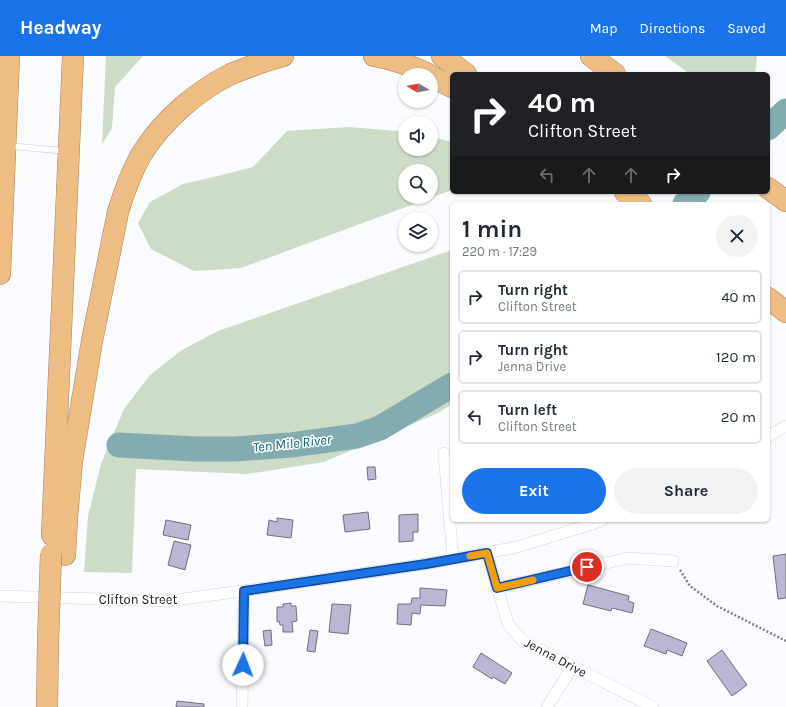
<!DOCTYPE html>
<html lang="en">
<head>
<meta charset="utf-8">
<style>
	:root { --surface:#fff; --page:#f2f2f3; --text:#1f2937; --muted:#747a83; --line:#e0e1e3; --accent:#1a73e8 }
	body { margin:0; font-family:Karla,sans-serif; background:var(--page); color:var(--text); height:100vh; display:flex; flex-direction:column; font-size:15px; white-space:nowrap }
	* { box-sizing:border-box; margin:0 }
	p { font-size:13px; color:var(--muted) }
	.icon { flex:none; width:22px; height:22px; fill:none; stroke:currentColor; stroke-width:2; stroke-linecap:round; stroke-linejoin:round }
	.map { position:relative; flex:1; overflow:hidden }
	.side { position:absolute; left:450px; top:146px; width:320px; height:320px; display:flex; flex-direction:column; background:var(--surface); border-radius:6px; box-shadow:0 1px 3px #0004 }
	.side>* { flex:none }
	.top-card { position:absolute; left:450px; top:16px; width:320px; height:122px; border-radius:6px; box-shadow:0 1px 3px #0004; background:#202124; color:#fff; overflow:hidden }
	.needle { width:26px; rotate:280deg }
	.buttons { position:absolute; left:398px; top:12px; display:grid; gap:8px }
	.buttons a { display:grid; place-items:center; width:40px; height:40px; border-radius:50%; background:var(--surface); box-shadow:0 1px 3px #0004; font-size:20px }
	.pin { position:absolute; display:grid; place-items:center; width:34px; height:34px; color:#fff; margin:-17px; border:2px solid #fff; border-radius:50%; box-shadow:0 1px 4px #0007 }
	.me { position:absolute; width:44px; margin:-22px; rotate:2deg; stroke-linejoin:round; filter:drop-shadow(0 0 3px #0008) }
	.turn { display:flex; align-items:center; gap:14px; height:84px; padding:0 12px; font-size:18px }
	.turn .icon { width:52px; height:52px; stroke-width:2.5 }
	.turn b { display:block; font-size:28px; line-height:34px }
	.lanes { display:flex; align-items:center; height:38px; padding:0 12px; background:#0003; justify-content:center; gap:20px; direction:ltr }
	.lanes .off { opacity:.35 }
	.round { display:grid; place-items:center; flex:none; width:42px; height:42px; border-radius:21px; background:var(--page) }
	.head { display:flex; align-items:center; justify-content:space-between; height:68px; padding:0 12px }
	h1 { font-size:24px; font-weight:700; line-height:30px }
	.primary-button { display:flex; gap:8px; margin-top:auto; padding:8px 12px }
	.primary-button a { flex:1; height:46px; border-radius:24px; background:var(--accent); color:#fff; font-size:16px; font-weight:700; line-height:46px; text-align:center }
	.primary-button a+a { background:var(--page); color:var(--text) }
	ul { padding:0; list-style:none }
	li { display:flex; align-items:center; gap:12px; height:54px; margin:0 8px 6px; padding:0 4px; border:2px solid var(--line); border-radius:6px }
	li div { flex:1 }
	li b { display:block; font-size:15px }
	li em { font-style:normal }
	header { display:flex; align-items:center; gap:24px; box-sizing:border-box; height:56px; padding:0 20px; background:var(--accent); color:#fff }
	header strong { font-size:19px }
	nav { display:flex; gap:22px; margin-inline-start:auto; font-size:14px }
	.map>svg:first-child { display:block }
	.green { fill:#cddcc7; fill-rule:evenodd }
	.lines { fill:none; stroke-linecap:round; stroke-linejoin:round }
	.river { stroke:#83acb1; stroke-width:25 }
	.building { fill:#bdb5d4; stroke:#716f77 }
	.service-casing { stroke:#d0d3dc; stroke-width:7 }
	.minor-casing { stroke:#d0d3dc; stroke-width:12 }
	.motorway-casing { stroke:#a3845f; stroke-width:22 }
	.path { stroke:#828387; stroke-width:2.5; stroke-dasharray:2 2; stroke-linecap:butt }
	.service { stroke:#fff; stroke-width:5.5 }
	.minor { stroke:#fff; stroke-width:11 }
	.motorway { stroke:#eebd83; stroke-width:21 }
	.motorway-bridge-casing { stroke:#a3845f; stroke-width:22; stroke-linecap:butt }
	.motorway-bridge { stroke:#eebd83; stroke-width:21 }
	.route-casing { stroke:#114b97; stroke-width:10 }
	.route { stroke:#1a73e8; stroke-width:7 }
	.slow { stroke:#f59e0b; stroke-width:7 }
	.labels { text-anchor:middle; stroke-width:3; stroke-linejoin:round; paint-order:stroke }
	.street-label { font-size:13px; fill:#191a1d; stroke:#fff }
	.water-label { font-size:14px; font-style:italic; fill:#0f636c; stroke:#fff }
</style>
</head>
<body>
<header>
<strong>Headway</strong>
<nav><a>Map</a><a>Directions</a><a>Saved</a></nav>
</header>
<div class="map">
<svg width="786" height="651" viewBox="0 0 786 651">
	<rect width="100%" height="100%" fill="#f9fbff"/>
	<g class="green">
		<polygon points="106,0 143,0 115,31 112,72 102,88"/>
		<polygon points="665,0 757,0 755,18 690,18"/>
		<path d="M349,71L397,75L405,76V93H431V81L449,85L452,86V134L241,212L194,215L151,193L138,167L150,146L183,128L218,120L253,111L287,75ZM405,115H431V141H405Z"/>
		<polygon points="452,194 452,348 438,357 324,406 247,418 136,413 132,517 84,516 88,460 101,408 124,353 150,319 182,294 218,275"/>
	</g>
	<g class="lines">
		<g class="river">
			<polyline points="768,72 786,55"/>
			<polyline points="685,148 698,136"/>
			<polyline points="119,389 196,393 235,393 291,389 357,380 380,372 452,329"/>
		</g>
	</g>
	<g class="building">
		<polygon points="367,411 375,411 376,423 368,424"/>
		<polygon points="368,456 370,473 345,476 343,459"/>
		<polygon points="418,458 418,476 413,476 413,485 399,486 399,459"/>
		<polygon points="277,462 293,464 291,482 267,479 269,464 277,466"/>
		<polygon points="166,464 191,469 188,484 163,479"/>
		<polygon points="174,485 191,489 185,514 168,509"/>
		<polygon points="786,498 786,542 778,543 773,500"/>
		<polygon points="588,529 629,540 628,545 634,547 632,557 612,552 611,555 583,548"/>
		<polygon points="420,532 447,534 445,550 421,549 420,558 412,557 411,569 397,568 398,548 411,548 412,542 420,542"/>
		<polygon points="291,547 291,550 296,550 297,565 292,566 293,576 283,576 283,569 280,569 279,565 277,566 277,551 283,551 283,548"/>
		<polygon points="332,548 351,549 348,578 329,576"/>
		<polygon points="651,573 687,587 682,600 667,594 666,598 644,590"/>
		<polygon points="271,574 272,589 265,590 263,575"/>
		<polygon points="310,574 318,575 315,596 307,595"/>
		<polygon points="722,594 747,629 732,640 707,605"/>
		<polygon points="481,597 512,617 505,628 493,621 492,623 473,611"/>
		<polygon points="177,645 204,648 204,651 176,651"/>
	</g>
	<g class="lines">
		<g class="service-casing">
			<polyline id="service" points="10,90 65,95"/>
		</g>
		<g class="minor-casing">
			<g id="minor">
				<polyline points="768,380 786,370"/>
				<polyline points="444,397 453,503"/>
				<polyline points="487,497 508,568 523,585 653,651"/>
				<polyline points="497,532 628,502 673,505"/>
				<polyline points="0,540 168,545 264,532 426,508 517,491 592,468 603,464"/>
				<polyline points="242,651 244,535"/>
				<polyline points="547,651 573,610"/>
			</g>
		</g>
		<g class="motorway-casing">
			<g id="motorway">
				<path d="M374,0C393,3 412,10 430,19"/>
				<polyline points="442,0 466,18"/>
				<polyline points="591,0 615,18"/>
				<polyline points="431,20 452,31"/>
				<polyline points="768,132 786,145"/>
				<polyline points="625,136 641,148"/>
				<polyline points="0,218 9,0"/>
				<polyline points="768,242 786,256"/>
				<polyline points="52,479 73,0"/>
				<path d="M65,499L67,462L72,405L92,285L118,156C124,136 131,117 141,99C162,65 195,36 231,18C248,11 265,5 283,0"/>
				<polyline points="47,651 48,586"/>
			</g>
		</g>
		<polyline class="path" points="680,514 690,530 717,550 786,585"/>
		<use href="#service" class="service"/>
		<use href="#minor" class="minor"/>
		<use href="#motorway" class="motorway"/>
		<g class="motorway-bridge-casing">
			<polyline id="motorway-bridge" points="48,586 51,498"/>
		</g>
		<use href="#motorway-bridge" class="motorway-bridge"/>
	</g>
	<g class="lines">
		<g class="route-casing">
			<polyline id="route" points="243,609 244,535 426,508 487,497 497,532 587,511"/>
		</g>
		<use href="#route" class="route"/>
		<polyline class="slow" points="470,500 487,497 497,532 533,524"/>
	</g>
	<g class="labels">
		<g class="street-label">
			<text x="138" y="548">Clifton Street</text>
			<text transform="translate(556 601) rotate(28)" y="5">Jenna Drive</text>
		</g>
		<g class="water-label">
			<text transform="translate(292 387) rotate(-6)" y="5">Ten Mile River</text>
		</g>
	</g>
</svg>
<div class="buttons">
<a><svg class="needle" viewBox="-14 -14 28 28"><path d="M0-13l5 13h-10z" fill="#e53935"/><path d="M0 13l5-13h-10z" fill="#747a83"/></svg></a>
<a><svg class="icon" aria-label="sound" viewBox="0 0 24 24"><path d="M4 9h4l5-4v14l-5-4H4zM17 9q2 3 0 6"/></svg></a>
<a><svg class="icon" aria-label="search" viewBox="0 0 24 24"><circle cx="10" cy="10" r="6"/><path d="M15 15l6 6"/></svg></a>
<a><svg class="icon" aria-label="layers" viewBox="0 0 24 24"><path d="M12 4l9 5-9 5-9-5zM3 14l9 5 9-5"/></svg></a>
</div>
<div class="pin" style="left:587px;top:511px;background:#d93025"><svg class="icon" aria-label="arrive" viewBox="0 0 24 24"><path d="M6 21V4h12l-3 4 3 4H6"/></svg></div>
<svg class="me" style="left:243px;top:609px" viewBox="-20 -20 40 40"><circle r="19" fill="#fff"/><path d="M0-13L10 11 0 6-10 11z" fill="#1a73e8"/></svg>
<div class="top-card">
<div class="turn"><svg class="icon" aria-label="right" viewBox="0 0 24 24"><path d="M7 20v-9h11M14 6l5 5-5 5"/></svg><div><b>40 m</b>Clifton Street</div></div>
<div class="lanes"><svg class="icon off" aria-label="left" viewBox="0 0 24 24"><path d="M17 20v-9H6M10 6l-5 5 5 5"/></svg><svg class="icon off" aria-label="ahead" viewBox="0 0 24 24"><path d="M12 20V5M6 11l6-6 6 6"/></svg><svg class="icon off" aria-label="ahead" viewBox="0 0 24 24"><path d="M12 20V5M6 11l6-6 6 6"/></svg><svg class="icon" aria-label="right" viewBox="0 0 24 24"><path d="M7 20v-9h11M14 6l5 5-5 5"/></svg></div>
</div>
<section class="side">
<div class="head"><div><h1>1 min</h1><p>220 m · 17:29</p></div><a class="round"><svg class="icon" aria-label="close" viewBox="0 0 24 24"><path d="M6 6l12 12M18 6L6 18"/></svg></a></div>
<ul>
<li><svg class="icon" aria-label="right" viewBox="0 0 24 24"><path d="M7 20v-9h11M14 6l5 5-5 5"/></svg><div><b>Turn right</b><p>Clifton Street</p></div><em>40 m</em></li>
<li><svg class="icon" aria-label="right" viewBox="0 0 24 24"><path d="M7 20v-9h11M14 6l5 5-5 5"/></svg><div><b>Turn right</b><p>Jenna Drive</p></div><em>120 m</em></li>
<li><svg class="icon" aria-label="left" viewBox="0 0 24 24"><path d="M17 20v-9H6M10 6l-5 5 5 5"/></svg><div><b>Turn left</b><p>Clifton Street</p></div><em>20 m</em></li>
</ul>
<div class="primary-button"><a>Exit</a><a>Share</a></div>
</section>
</div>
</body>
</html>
